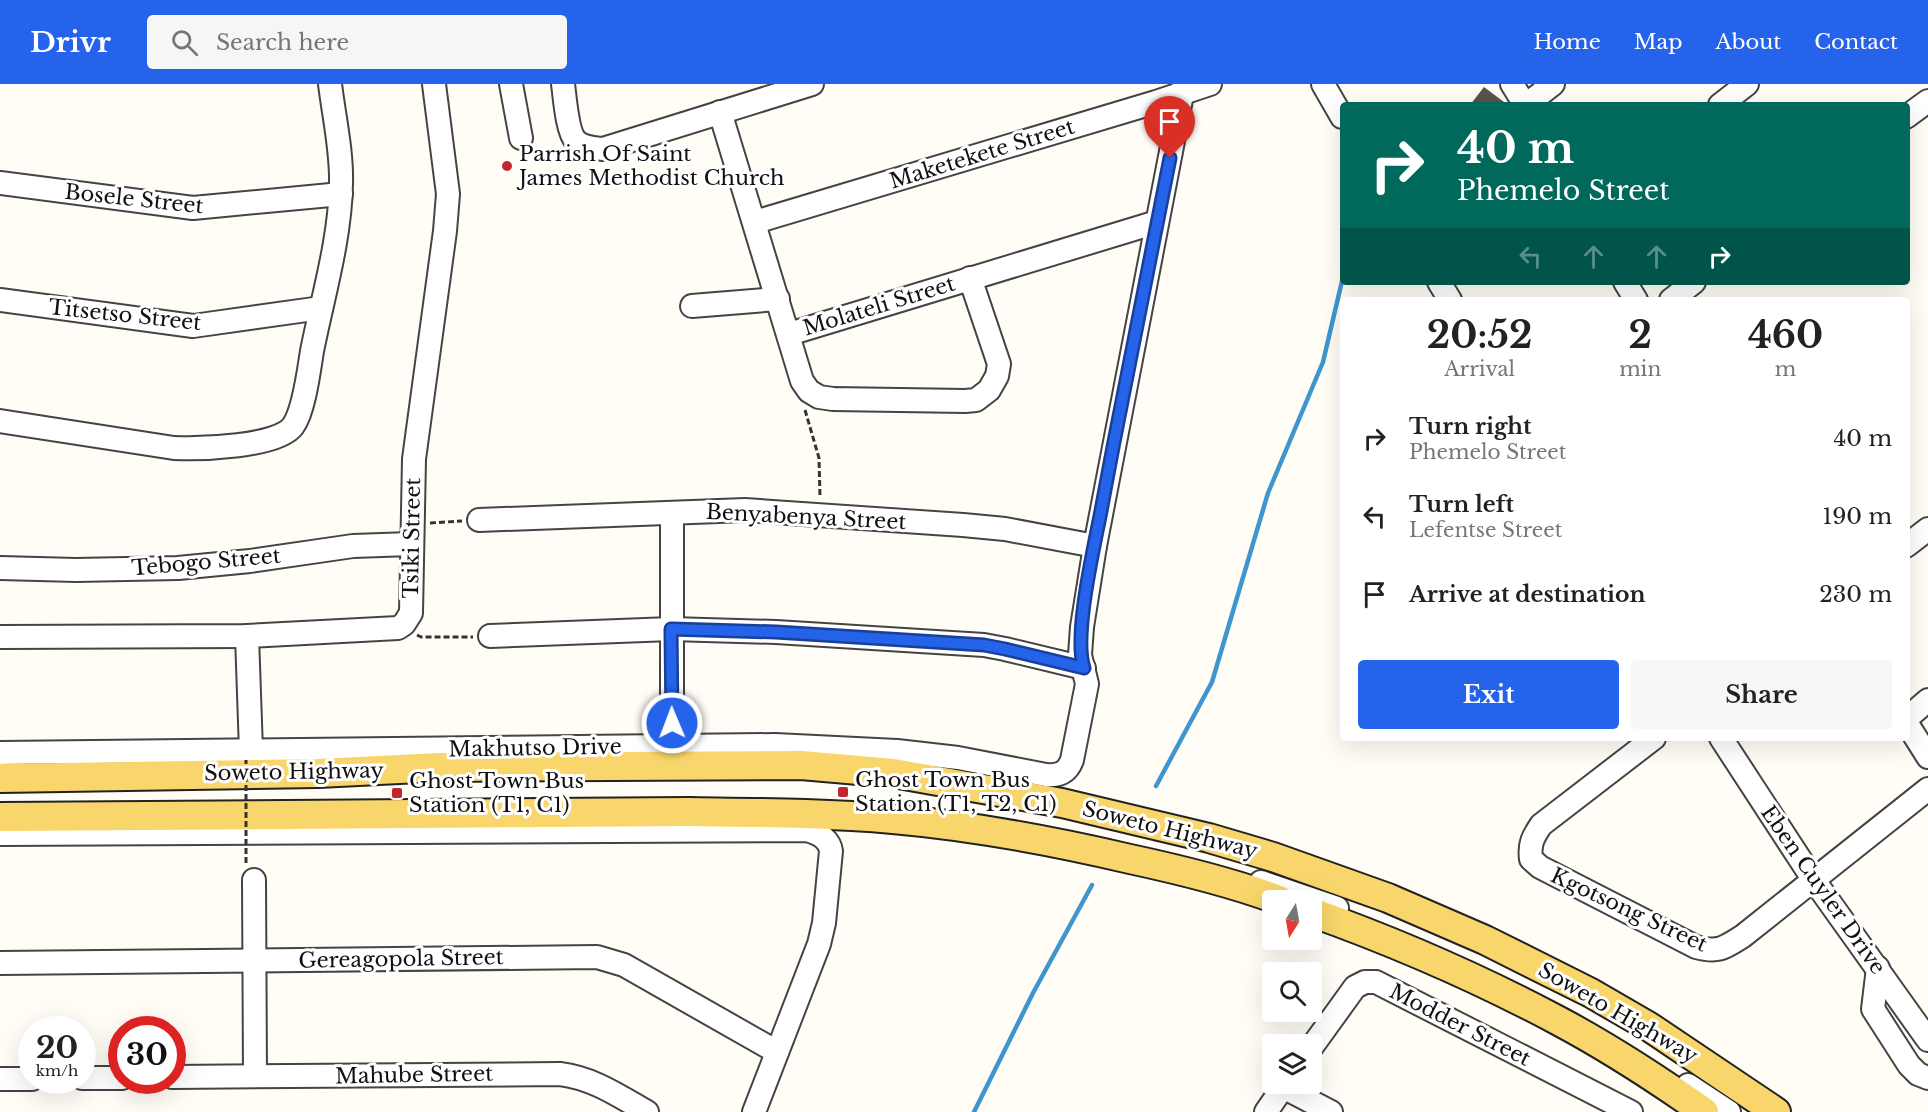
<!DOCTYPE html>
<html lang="en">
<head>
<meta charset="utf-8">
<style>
	:root { --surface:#fff; --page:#f6f6f6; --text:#222; --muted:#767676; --accent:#2563eb }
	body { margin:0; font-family:"Libre Baskerville",serif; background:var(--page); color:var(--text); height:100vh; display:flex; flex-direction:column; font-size:22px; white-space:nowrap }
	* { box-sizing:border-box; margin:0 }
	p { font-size:20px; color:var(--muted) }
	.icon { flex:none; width:33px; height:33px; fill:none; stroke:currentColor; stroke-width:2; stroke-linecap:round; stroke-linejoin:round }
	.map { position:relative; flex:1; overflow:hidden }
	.sheet { position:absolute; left:1340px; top:213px; width:570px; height:444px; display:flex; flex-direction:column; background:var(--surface); border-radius:6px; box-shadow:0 6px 24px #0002 }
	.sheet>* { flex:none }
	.top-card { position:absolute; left:1340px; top:18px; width:570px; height:183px; border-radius:6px; box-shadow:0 6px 24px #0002; background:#00695c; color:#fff; overflow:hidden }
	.needle { width:39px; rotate:191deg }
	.tools { position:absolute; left:1262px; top:806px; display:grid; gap:12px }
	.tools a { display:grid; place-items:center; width:60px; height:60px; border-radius:6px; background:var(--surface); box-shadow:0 6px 24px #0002; font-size:30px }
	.speed { position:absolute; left:18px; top:932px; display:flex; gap:12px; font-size:30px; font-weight:700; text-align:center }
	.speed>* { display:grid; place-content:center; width:78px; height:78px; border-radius:50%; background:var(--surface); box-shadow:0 6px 24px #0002; line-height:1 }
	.speed small { font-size:15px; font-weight:400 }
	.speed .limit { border:9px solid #d22; background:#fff; color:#111 }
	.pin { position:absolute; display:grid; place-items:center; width:51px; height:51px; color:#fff; margin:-62px -26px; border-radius:50% 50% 50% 0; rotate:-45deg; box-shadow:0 0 6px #0007 }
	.pin .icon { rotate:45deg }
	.me { position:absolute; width:66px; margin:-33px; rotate:359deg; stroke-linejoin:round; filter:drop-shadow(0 0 4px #0008) }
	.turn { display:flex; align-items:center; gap:21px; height:126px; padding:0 18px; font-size:27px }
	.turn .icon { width:78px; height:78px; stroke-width:2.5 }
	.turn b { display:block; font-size:42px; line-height:51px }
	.lanes { display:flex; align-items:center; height:57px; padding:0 18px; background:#0003; justify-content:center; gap:30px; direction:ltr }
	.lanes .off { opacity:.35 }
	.eta { display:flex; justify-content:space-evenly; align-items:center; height:102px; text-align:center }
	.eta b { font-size:36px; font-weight:700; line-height:42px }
	.cta { display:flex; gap:12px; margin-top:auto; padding:12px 18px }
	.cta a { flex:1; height:69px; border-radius:6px; background:var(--accent); color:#fff; font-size:24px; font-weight:700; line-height:69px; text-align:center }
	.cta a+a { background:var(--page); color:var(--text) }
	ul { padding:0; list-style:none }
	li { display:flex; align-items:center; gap:18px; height:78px; padding:0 18px }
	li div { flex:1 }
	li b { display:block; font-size:22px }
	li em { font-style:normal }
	header { display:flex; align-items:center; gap:36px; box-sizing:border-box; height:84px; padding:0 30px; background:var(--accent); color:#fff }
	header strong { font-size:28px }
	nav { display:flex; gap:33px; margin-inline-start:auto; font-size:21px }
	.search { width:420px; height:54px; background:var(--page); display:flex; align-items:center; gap:15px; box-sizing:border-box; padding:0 21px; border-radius:6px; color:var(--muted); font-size:22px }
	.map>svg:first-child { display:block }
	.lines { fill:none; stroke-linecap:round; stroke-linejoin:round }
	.stream { stroke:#3f96cf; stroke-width:4.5 }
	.building { fill:#5a524d }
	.minor-casing { stroke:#444; stroke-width:26 }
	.major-casing { stroke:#222; stroke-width:32 }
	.path { stroke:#333; stroke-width:3; stroke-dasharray:6 3; stroke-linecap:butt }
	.minor { stroke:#fff; stroke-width:22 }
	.major { stroke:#f9d66b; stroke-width:28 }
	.path-bridge { stroke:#333; stroke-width:3; stroke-dasharray:6 3; stroke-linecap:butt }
	.route-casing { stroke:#184099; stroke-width:15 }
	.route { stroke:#2563eb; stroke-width:10 }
	.poi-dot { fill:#c4262e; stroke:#fff; stroke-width:2 }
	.labels { text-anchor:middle; stroke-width:6; stroke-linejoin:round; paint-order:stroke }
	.poi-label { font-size:21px; fill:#111; stroke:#fff; text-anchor:start }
	.street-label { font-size:21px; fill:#111; stroke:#fff }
</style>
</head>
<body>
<header>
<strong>Drivr</strong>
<div class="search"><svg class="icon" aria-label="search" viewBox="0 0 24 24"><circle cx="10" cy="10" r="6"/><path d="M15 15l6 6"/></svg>Search here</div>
<nav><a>Home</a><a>Map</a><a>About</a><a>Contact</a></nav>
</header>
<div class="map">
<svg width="1928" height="1028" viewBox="0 0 1928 1028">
	<rect width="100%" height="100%" fill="#fffdf5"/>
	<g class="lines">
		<g class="stream">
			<polyline points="1156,702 1212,598 1268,409 1323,278 1342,197"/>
			<polyline points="974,1028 1033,909 1092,801"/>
		</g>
	</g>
	<polygon class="building" points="1484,3 1508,21 1470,21"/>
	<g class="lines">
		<g class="minor-casing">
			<g id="minor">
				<polyline points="511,0 521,54"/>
				<path d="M563,0C565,14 567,48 576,57C583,64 594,64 603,65L812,0"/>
				<polyline points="1323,0 1342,33"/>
				<polyline points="1512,0 1525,21"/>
				<polyline points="1526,21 1553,0"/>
				<polyline points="1720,21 1747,0"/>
				<polyline points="720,28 802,297 809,307 819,313 833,315 965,317 976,316 989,306 997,292 999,280 970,194"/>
				<polyline points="1906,33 1928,17"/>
				<polyline points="0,99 193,124 341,110"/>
				<polyline points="755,138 1156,18 1210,0"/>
				<polyline points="1439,198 1450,216"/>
				<polyline points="1625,198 1636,216"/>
				<polyline points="0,216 193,242 321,224"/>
				<polyline points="1671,216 1694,198"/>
				<polyline points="692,222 778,215"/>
				<polyline points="789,250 1157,138"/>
				<path d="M0,337L174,364C200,365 278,363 293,342C304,327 309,286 312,267C323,212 340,156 341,100C342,67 334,33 330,0"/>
				<polyline points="672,429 672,677"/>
				<polyline points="479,436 745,426 963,441 1005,445 1095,462"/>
				<polyline points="1906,462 1928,445"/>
				<polyline points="0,484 76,486 178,484 250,477 353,462 411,460"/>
				<polyline points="247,552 251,667"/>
				<polyline points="490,552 671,545 776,548 984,561 1005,565 1084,584"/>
				<polyline points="0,553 247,552 398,544 404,540 411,529 414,375 445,147 448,110 434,0"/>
				<polyline points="1906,635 1928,616"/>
				<polyline points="1906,638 1928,673"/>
				<path d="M1654,654L1541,741C1533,753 1529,760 1531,775L1540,783L1696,863C1719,869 1724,864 1743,852L1928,705"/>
				<polyline points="1721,654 1813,795 1928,956"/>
				<path d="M0,669L775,661L897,667L958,674L1046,691C1059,692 1067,689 1072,676L1087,600L1080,571L1082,543L1095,462L1184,0"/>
				<path d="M0,750L806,746C818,749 829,754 831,767L824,839L819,860L754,1028"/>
				<polyline points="254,796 255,992"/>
				<polyline points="1261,798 1337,824"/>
				<polyline points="0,879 597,873 624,881 777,968"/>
				<polyline points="1878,884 1873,925 1909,981 1918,990 1928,994"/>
				<polyline points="1311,964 1355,903 1365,898 1376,898 1631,1028"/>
				<path d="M172,993L560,990C593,994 619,1012 647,1028"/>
				<polyline points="82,994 122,994"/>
				<polyline points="0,995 32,995"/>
				<polyline points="1688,1001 1729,1028"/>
				<polyline points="1283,1003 1331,1028"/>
				<polyline points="1266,1028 1286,999"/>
			</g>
		</g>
		<g class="major-casing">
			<g id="major">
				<polyline points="0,694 318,689 440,683 801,681 893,689 1062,719 1209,754 1273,773 1388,814 1485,856 1591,909 1648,942 1776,1028"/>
				<path d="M0,733L689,728C757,729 825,729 893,735C973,742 1053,757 1130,775C1181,786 1231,798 1279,816"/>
				<path d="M1311,828C1395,858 1478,894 1557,936C1608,963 1657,995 1704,1028"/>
			</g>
		</g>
		<g class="path">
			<polyline points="805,326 819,374 820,413"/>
			<polyline points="430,439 462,437"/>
			<polyline points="417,551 421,553 473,553"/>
		</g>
		<use href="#minor" class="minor"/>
		<use href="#major" class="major"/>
		<polyline class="path-bridge" points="246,779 246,676"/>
	</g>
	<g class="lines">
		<g class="route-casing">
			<path id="route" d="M672,639L671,545L776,548L984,561L1005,565L1084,584C1073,552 1094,464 1101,427C1123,309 1146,191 1170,74"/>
		</g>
		<use href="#route" class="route"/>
	</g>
	<g class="poi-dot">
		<circle cx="507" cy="82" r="6"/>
		<rect x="837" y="702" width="12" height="12" rx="3"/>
		<rect x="391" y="703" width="12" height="12" rx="3"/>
	</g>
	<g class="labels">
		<g class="poi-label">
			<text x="519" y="77">Parrish Of Saint<tspan x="519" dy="24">James Methodist Church</tspan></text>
			<text x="855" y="703">Ghost Town Bus<tspan x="855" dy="24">Station (T1, T2, C1)</tspan></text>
			<text x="409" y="704">Ghost Town Bus<tspan x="409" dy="24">Station (T1, C1)</tspan></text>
		</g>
		<g class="street-label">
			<text transform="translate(982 70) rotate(-17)" y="7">Maketekete Street</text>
			<text transform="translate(134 115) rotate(6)" y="7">Bosele Street</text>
			<text transform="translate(879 222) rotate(-17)" y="7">Molateli Street</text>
			<text transform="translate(125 231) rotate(6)" y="7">Titsetso Street</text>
			<text transform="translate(806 433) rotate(3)" y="7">Benyabenya Street</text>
			<text transform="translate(412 454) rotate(-89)" y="7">Tsiki Street</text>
			<text transform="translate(206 478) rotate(-5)" y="7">Tebogo Street</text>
			<text transform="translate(535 664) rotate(-1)" y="7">Makhutso Drive</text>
			<text transform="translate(294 688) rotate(-1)" y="7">Soweto Highway</text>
			<text transform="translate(1170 746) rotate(14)" y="7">Soweto Highway</text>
			<text transform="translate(1823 806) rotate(55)" y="7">Eben Cuyler Drive</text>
			<text transform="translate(1629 826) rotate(25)" y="7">Kgotsong Street</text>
			<text transform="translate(401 875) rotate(-1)" y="7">Gereagopola Street</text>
			<text transform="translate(1618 929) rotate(30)" y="7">Soweto Highway</text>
			<text transform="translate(1460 941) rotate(27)" y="7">Modder Street</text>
			<text transform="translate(414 991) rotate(-1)" y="7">Mahube Street</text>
		</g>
	</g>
</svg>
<div class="tools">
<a><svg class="needle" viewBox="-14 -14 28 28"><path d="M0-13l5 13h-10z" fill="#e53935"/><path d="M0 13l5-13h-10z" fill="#767676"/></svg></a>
<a><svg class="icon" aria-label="search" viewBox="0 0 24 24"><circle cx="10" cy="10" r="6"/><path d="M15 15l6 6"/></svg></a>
<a><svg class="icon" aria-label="layers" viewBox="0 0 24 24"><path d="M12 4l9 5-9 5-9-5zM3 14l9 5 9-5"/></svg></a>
</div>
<div class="speed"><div>20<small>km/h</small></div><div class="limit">30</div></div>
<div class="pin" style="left:1170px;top:74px;background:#d93025"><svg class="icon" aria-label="arrive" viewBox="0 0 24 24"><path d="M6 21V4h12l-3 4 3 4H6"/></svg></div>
<svg class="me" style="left:672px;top:639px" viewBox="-20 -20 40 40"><circle r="17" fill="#2563eb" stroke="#fff" stroke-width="3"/><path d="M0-11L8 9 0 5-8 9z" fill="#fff"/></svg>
<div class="top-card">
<div class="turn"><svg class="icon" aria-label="right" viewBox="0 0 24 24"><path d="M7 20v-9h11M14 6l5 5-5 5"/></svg><div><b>40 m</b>Phemelo Street</div></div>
<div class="lanes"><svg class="icon off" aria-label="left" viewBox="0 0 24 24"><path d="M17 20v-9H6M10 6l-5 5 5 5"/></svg><svg class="icon off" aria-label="ahead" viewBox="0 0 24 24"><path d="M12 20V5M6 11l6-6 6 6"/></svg><svg class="icon off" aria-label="ahead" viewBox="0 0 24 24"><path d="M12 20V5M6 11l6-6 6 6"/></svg><svg class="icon" aria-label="right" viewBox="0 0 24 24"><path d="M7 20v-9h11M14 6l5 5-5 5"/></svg></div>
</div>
<section class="sheet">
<div class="eta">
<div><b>20:52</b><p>Arrival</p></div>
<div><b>2</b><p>min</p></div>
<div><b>460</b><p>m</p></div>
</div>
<ul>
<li><svg class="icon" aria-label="right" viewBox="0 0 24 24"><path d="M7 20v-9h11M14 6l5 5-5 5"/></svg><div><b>Turn right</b><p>Phemelo Street</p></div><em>40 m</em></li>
<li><svg class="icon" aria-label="left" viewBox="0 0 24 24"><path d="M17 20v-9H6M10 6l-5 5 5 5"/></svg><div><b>Turn left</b><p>Lefentse Street</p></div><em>190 m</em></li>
<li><svg class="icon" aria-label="arrive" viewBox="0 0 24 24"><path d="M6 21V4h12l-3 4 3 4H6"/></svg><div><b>Arrive at destination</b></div><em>230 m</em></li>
</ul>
<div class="cta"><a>Exit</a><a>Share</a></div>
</section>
</div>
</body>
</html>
